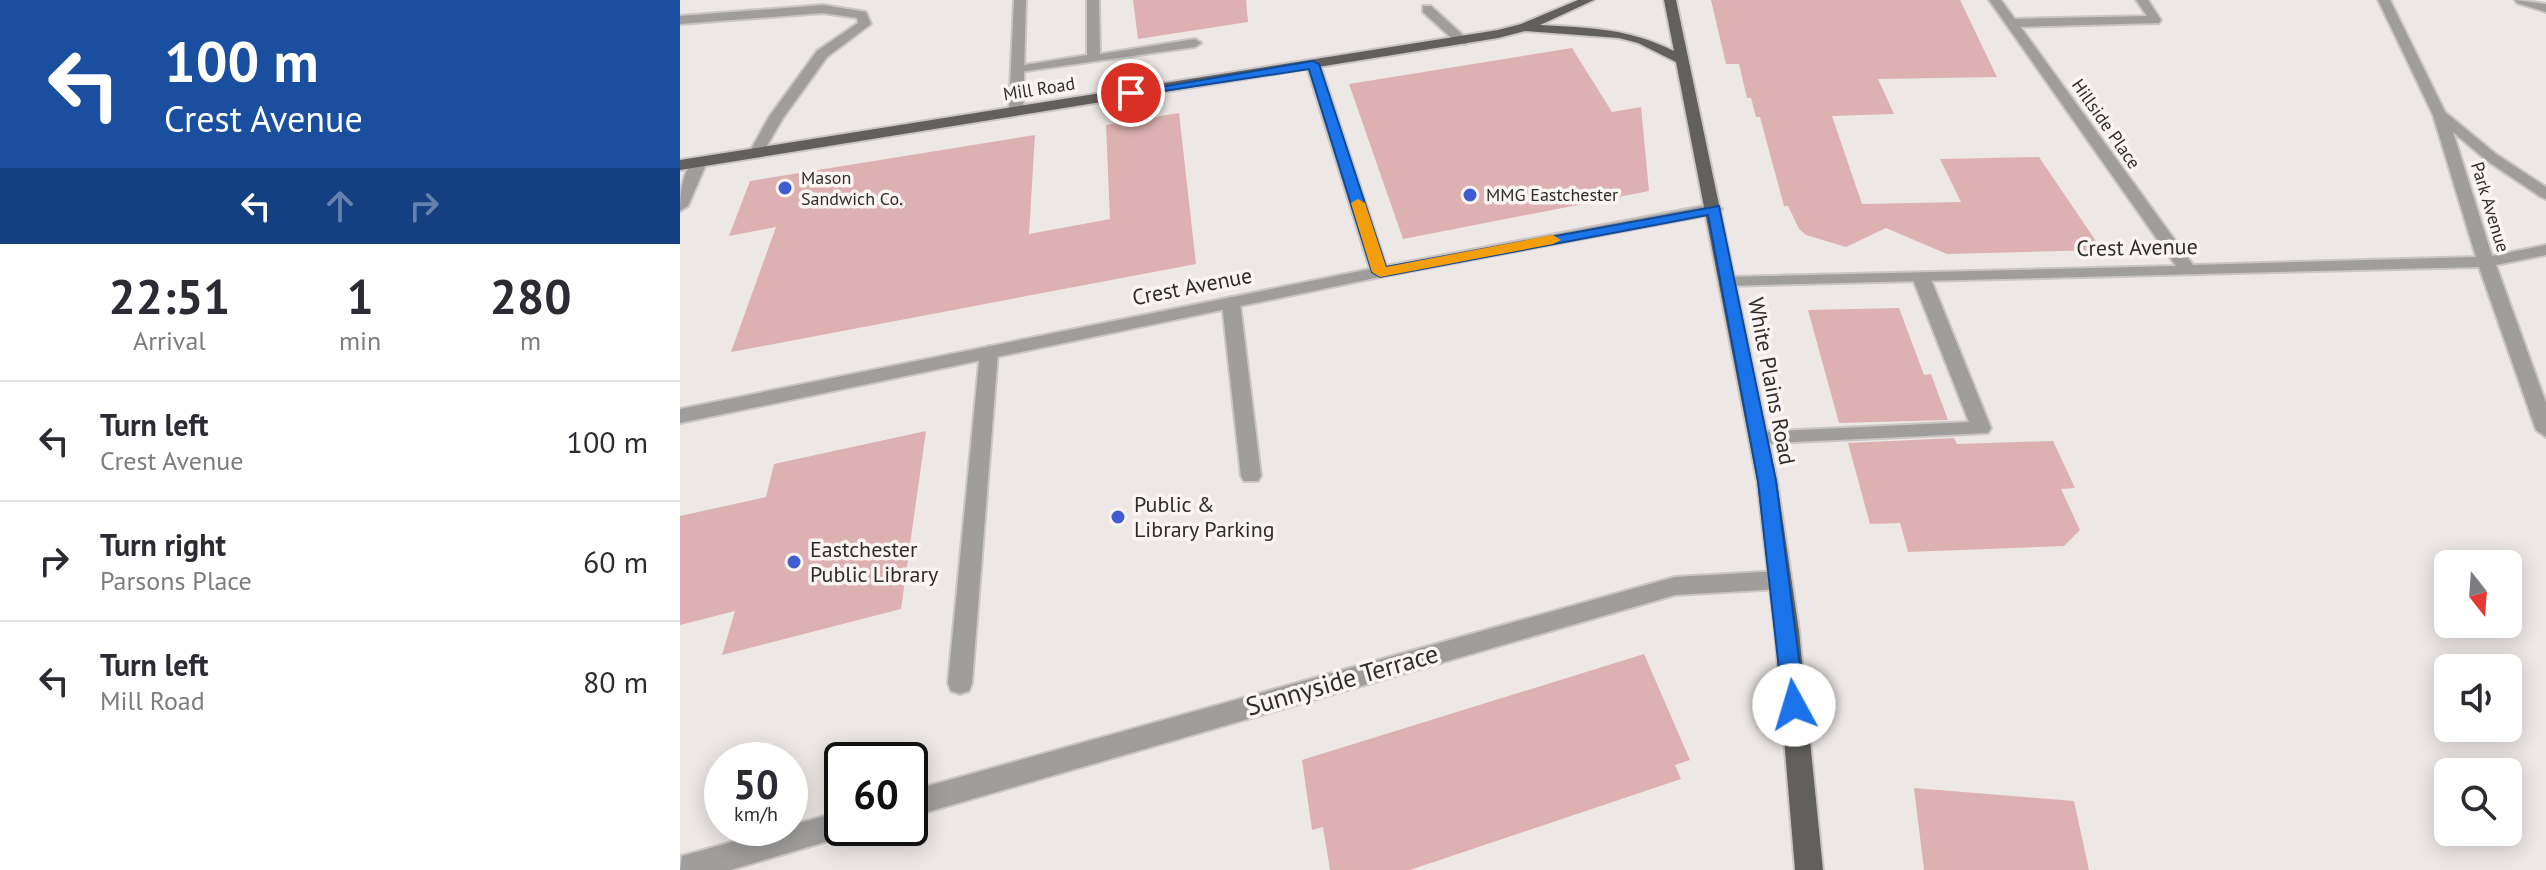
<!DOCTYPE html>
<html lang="en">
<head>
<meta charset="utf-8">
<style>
	:root { --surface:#fff; --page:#f7f7f7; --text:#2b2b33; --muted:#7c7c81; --line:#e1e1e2 }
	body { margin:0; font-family:"PT Sans",sans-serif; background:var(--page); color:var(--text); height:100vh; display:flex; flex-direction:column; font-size:30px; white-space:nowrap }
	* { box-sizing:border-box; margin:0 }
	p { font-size:26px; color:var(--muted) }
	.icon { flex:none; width:44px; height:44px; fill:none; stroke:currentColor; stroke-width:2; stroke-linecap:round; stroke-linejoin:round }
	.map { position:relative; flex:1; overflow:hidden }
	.sheet { display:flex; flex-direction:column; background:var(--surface); width:680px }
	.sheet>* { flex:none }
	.top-card { background:#1a4fa0; color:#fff; overflow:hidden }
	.needle { width:52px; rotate:163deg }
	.tools { position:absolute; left:1754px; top:550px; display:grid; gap:16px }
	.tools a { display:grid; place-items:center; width:88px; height:88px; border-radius:12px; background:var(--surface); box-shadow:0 4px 20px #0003; font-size:40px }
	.speed { position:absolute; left:24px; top:742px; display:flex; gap:16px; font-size:40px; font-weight:700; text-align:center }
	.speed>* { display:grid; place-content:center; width:104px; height:104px; border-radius:50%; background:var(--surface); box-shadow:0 4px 20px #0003; line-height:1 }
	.speed small { font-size:20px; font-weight:400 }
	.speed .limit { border:4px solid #111; border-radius:12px; background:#fff; color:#111 }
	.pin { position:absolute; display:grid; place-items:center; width:68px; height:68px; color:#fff; margin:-34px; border:4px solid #fff; border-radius:50%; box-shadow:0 2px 8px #0007 }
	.me { position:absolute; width:88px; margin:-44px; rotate:354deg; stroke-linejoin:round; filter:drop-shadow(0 0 6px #0008) }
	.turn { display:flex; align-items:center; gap:28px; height:168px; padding:0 32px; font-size:36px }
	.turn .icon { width:104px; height:104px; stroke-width:2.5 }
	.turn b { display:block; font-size:56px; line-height:68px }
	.lanes { display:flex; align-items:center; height:76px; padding:0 32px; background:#0003; justify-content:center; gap:40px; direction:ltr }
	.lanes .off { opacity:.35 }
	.eta { display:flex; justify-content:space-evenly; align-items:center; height:136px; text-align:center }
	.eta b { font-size:48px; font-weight:700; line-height:56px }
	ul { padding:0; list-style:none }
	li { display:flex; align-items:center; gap:24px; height:120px; padding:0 32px; border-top:2px solid var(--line) }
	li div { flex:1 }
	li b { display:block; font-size:30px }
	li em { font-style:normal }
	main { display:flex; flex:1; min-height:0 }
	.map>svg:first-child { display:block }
	.building { fill:#ddb1b1 }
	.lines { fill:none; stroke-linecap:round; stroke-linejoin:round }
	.service-casing { stroke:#cbc6c5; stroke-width:4 }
	.minor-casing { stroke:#cbc6c5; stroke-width:4 }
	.tertiary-casing { stroke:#cbc6c5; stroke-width:4 }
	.primary-casing { stroke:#cbc6c5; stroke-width:4 }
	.service { fill:#9f9e9c; fill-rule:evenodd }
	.minor { fill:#9f9e9c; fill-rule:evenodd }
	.tertiary { fill:#9f9e9c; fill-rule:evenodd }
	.primary { fill:#62605d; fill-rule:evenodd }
	.route { fill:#1a73e8; stroke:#114b97; stroke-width:2 }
	.slow { fill:#f59e0b }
	.poi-dot { fill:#3f5dd0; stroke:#faf5f3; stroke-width:3 }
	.labels { text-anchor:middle; stroke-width:7; stroke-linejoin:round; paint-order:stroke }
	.far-street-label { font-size:18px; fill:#2f2d2c; stroke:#faf5f3 }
	.far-poi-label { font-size:18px; fill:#2f2d2c; stroke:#faf5f3; text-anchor:start }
	.street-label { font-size:22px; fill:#2f2d2c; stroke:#faf5f3 }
	.poi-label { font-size:22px; fill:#2f2d2c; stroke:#faf5f3; text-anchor:start }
	.near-street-label { font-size:26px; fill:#2f2d2c; stroke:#faf5f3 }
</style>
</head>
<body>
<main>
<section class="sheet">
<div class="top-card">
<div class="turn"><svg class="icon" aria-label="left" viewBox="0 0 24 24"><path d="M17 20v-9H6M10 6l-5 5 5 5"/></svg><div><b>100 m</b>Crest Avenue</div></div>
<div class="lanes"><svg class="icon" aria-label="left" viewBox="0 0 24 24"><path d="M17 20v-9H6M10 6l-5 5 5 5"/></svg><svg class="icon off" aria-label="ahead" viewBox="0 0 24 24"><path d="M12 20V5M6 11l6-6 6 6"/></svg><svg class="icon off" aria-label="right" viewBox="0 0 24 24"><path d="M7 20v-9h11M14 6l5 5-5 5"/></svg></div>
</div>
<div class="eta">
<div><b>22:51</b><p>Arrival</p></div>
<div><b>1</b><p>min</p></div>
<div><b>280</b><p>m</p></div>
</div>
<ul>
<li><svg class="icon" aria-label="left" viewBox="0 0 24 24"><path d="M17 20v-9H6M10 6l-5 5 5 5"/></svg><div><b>Turn left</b><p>Crest Avenue</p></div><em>100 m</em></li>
<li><svg class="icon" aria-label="right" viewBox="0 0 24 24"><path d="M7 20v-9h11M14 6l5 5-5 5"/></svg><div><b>Turn right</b><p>Parsons Place</p></div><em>60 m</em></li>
<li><svg class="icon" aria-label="left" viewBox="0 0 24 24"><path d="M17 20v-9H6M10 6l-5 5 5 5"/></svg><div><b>Turn left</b><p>Mill Road</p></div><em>80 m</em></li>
</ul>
</section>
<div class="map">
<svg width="1866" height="870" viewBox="0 0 1866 870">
	<rect width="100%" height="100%" fill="#ede8e6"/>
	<g class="building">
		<polygon points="453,0 566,0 568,22 458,39"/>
		<polygon points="1031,0 1280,0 1317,77 1198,79 1214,114 1152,116 1182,204 1281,202 1260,159 1359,157 1422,250 1267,254 1206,228 1166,247 1126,235 1119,229 1108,206 1104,206 1080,117 1076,117 1071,98 1067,98 1059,64 1046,64"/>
		<polygon points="892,48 932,112 961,107 969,191 723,239 669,84"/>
		<polygon points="499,113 516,264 51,352 96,227 49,236 70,181 355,135 349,234 430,219 426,125"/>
		<polygon points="1219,308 1244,375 1251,374 1268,420 1159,423 1128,310"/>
		<polygon points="246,431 221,609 42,655 55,611 0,625 0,516 86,497 94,464"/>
		<polygon points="1274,438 1277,444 1373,441 1395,488 1381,489 1400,530 1384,546 1228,552 1220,523 1190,524 1168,443"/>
		<polygon points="964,654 1010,760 995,765 1001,779 730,870 650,870 643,827 632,830 622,760"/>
		<polygon points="1234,788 1394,801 1409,870 1244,870"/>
	</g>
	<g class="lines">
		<g class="service-casing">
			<g id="service">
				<polygon points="407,0 419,0 420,54 515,39 521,43 515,47 333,73 333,67 338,66 407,55"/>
				<polygon points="1456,0 1468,0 1481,20 1479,23 1332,27 1326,23 1332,19 1467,16"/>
				<polygon points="143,5 186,12 191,24 147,57 103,118 81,156 71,156 69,153 89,117 137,51 178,23 177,18 143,13 0,24 0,16"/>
				<polygon points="743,6 751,6 786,38 786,44 778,44 743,12"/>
				<polygon points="1241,272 1250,277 1311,428 1308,433 1072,444 1069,439 1072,434 1079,432 1289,422 1232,277"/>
				<polygon points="551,297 560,303 581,476 578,481 564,481 561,476 542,303"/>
				<polygon points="309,346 318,352 292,683 289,691 280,694 271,691 268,683 300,352"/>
			</g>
		</g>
		<g class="minor-casing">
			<g id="minor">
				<polygon points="334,0 346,0 343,111 336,115 329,111"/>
				<polygon points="1309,0 1321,0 1513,265 1796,257 1753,115 1698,0 1710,0 1765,112 1816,154 1866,187 1866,199 1861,197 1806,160 1773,132 1812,256 1866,245 1866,255 1816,265 1866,403 1866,437 1856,430 1799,267 1042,286 1039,282 1048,277 1496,266"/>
				<polygon points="1835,0 1866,4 1866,12 1837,3"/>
				<polygon points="628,61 640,64 706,266 1034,204 1042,209 1034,214 700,277 0,423 0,409 690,269 626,64"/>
				<polygon points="1099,571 1107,573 1110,580 1107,587 1099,589 995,595 230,817 230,791 995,577"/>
				<polygon points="162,811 162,828 174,828 172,833 162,837 50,870 0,870 2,856"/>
			</g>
		</g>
		<g class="tertiary-casing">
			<path id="tertiary" d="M20,158L27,162L8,206L0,211C0,194 2,165 20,158Z"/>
		</g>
		<g class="primary-casing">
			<path id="primary" d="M898,0H914L860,25C910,28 948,28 994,51L984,0H996L1097,481L1119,631L1143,870H1115L1095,631L1077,481L996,62L958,43L939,38L845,31L818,38L0,170V160L818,30L841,24Z"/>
		</g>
		<use href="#service" class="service"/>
		<use href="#minor" class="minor"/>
		<use href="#tertiary" class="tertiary"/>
		<use href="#primary" class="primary"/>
	</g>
	<polygon class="route" points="633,61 639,64 706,267 1039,206 1096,481 1125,705 1122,713 1114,716 1106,713 1103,705 1078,481 1028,215 700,277 692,272 629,69 451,96 445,93"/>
	<polygon class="slow" points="678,199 685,203 706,267 873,235 881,240 873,244 700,277 692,272 671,203"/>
	<g class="poi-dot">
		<circle cx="105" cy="188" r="8"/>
		<circle cx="790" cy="195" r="8"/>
		<circle cx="438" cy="517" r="8"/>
		<circle cx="114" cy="562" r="8"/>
	</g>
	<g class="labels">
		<g class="far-street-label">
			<text transform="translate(359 89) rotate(-9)" y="6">Mill Road</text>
			<text transform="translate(1426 124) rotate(55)" y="6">Hillside Place</text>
			<text transform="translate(1810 207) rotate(73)" y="6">Park Avenue</text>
		</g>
		<g class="far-poi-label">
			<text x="121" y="184">Mason<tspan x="121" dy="21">Sandwich Co.</tspan></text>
			<text x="806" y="201">MMG Eastchester</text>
		</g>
		<g class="street-label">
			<text transform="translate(1457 247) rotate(-1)" y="8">Crest Avenue</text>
			<text transform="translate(512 286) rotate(-11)" y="8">Crest Avenue</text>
			<text transform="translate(1092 381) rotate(79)" y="8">White Plains Road</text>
		</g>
		<g class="poi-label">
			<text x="454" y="512">Public &amp;<tspan x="454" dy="25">Library Parking</tspan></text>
			<text x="130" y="557">Eastchester<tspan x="130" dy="25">Public Library</tspan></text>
		</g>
		<g class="near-street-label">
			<text transform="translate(662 680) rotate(-16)" y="9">Sunnyside Terrace</text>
		</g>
	</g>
</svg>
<div class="tools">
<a><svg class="needle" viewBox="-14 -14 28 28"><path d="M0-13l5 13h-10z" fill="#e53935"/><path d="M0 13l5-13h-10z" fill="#7c7c81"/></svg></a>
<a><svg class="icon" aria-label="sound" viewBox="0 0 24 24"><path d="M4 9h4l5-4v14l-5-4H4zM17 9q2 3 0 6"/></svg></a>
<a><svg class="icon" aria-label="search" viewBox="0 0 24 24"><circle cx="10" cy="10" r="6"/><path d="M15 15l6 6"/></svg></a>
</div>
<div class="speed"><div>50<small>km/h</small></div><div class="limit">60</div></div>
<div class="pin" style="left:451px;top:93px;background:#d93025"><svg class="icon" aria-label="arrive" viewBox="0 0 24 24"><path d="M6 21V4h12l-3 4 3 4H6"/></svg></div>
<svg class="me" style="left:1114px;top:705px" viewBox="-20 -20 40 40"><circle r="19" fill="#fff"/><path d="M0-13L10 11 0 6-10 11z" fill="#1a73e8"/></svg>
</div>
</main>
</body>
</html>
